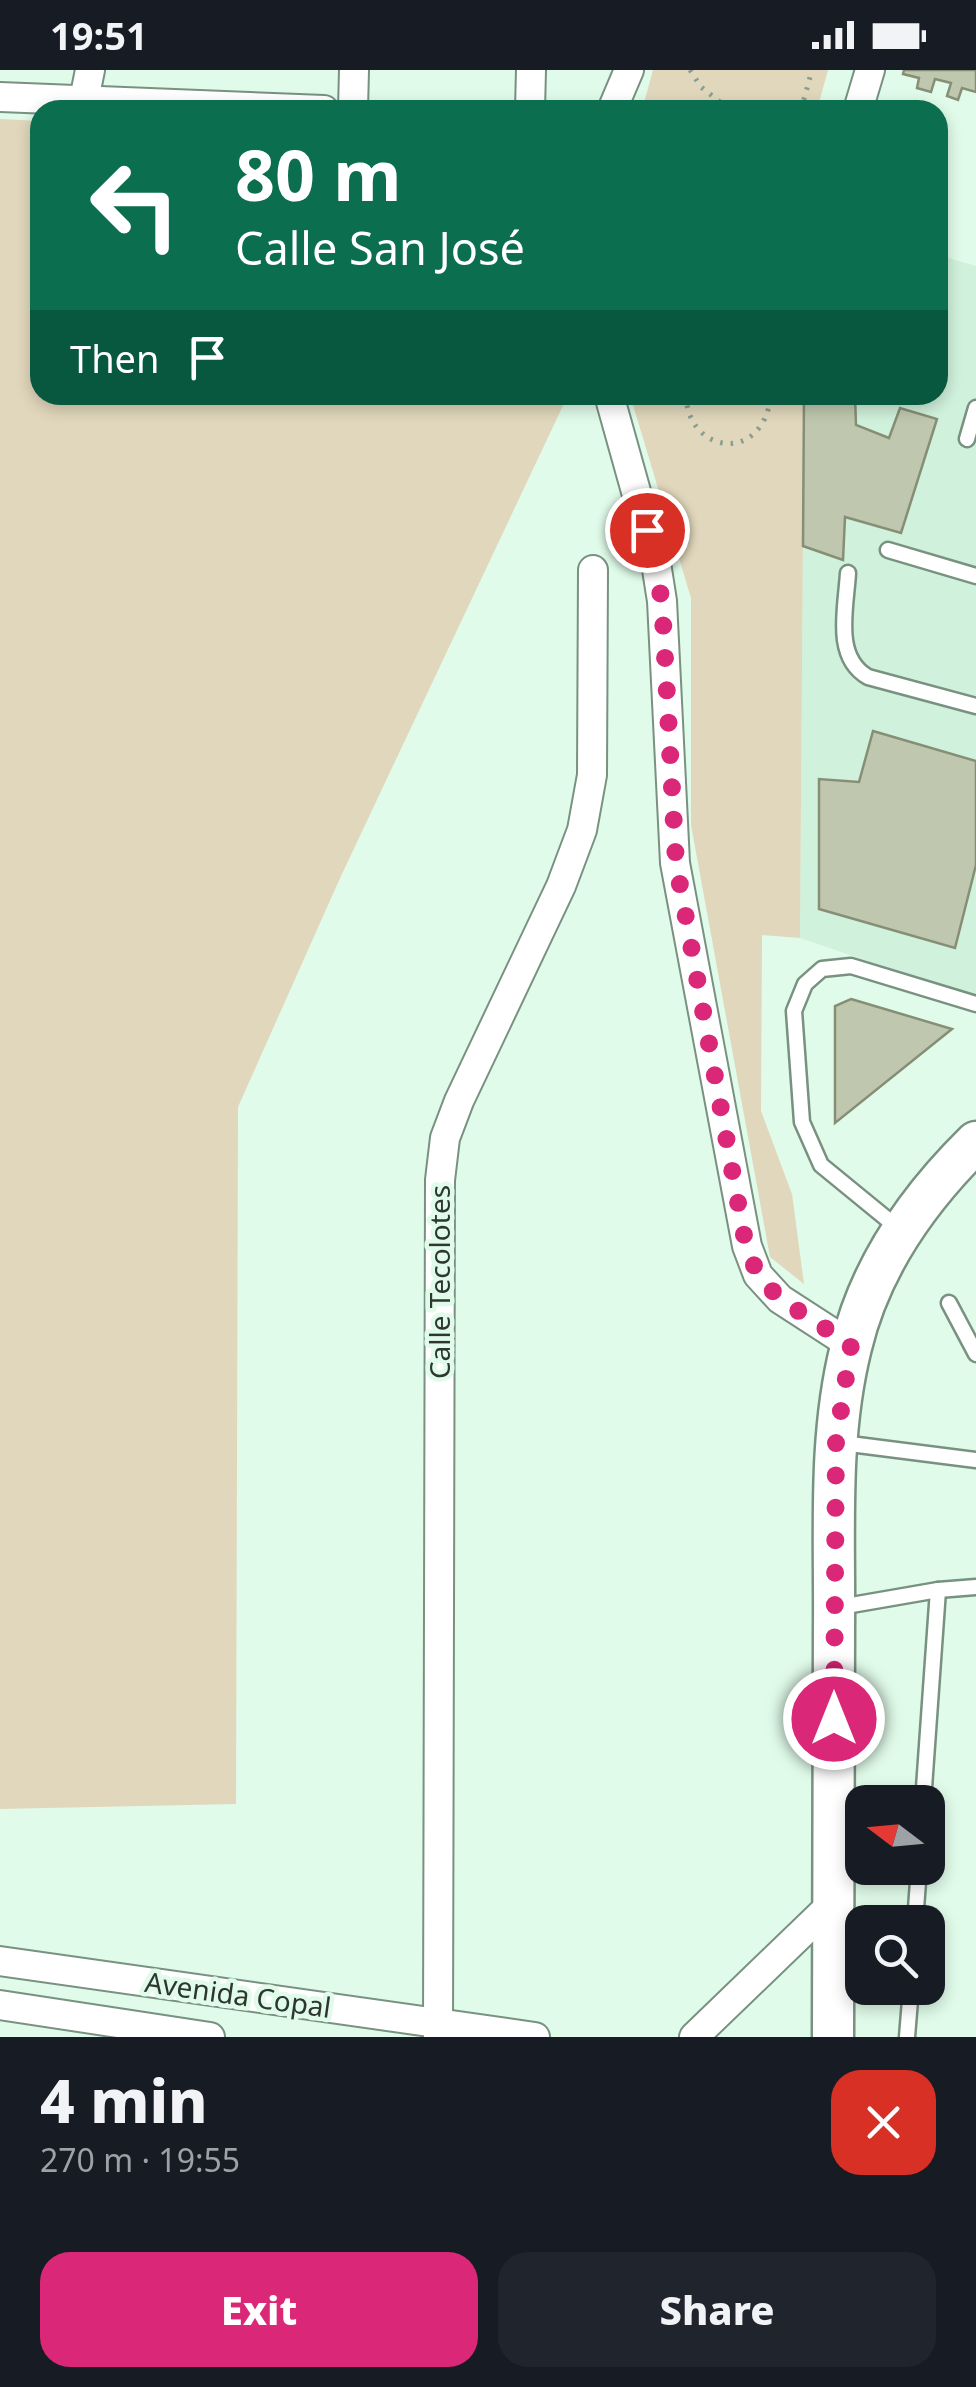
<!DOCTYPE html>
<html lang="en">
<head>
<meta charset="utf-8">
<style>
	:root { --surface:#171b24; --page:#20242c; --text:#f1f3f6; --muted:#9ea1a6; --accent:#db2777 }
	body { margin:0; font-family:"Noto Sans",sans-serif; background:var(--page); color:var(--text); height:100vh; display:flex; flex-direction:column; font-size:38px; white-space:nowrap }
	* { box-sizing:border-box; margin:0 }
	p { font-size:32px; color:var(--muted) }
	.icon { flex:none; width:55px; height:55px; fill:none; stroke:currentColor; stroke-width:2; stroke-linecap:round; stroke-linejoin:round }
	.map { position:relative; height:1967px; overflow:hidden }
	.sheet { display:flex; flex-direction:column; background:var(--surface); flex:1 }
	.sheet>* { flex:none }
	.top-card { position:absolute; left:30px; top:30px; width:918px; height:305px; border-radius:30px; box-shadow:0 5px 15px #0003; background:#0b6e4f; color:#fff; overflow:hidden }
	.needle { width:65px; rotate:286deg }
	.controls { position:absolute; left:845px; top:1715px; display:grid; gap:20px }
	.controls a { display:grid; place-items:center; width:100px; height:100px; border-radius:20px; background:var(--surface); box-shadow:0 5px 15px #0003; font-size:50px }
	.pin { position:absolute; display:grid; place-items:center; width:85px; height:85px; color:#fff; margin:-42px; border:5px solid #fff; border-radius:50%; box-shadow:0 2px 10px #0007 }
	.me { position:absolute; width:110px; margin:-55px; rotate:0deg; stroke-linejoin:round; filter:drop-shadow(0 0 8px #0008) }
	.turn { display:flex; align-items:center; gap:35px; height:210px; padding:0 40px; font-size:45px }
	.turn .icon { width:130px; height:130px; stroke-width:2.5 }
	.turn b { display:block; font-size:70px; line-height:85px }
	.then { display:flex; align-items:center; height:95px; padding:0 40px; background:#0003; gap:20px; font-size:38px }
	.round { display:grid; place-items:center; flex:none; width:105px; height:105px; border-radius:30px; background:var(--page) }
	.head { display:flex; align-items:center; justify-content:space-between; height:170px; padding:0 40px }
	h1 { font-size:60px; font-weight:800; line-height:75px }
	.action { display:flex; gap:20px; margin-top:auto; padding:20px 40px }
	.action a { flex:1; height:115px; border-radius:30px; background:var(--accent); color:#fff; font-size:40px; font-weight:800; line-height:115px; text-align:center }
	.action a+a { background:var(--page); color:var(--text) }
	.status { display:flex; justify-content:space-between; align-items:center; height:70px; padding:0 50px; background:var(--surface); direction:ltr }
	.status svg { height:28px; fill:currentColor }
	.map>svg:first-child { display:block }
	.built { fill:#d0f1db }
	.green { fill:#e1d7bc }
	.building { fill:#bfc8ae; stroke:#868f76; stroke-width:2.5 }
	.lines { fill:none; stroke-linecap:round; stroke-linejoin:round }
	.service-casing { stroke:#799181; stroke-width:19 }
	.minor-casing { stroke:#799181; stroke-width:32 }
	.secondary-casing { stroke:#799181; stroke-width:45 }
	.path { stroke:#8b9d91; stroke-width:5; stroke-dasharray:2.5 8; stroke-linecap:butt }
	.service { stroke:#fff; stroke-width:14 }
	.minor { stroke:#fff; stroke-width:28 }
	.secondary { stroke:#fff; stroke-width:40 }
	.route { stroke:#db2777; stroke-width:18; stroke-dasharray:0 32.4 }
	.labels { text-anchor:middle; stroke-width:9; stroke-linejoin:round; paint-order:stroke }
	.street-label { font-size:28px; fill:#2d3730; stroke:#e0fbe9 }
</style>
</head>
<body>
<div class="status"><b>19:51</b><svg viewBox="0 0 49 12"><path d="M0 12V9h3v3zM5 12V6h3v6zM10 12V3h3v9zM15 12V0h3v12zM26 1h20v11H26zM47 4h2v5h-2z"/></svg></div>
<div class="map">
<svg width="976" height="1967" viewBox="0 0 976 1967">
	<rect width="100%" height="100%" fill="#e0fbe9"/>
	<polygon class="built" points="938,185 976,196 976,928 800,868 804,325 938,325"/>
	<g class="green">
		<polygon points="653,0 828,0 817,40 642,40"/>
		<polygon points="0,49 40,51 40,325 568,325 341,806 238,1037 236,1734 0,1739"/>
		<polygon points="630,325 804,325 800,868 762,865 761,1041 792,1124 804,1214 770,1187 691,755 691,528"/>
	</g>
	<g class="building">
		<polygon points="904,0 976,0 976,22 962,18 958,30 947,26 951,13 935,9 931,22 917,18 919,8 903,4"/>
		<polygon points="804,325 855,325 856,355 889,368 900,338 937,349 901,463 845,447 843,490 803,476"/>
		<polygon points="873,661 976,691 976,795 955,878 819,839 819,709 859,712"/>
		<polygon points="851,929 952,959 835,1053 835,936"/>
	</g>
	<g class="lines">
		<g class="service-casing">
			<g id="service">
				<polyline points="967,369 976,338"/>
				<polyline points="888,480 976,506"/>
				<path d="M848,503C846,538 833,587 868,607L976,636"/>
				<polyline points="898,1158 821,1095 802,1052 794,941 805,914 822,899 851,896 976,934"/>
				<polyline points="949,1233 976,1284"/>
				<polyline points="842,1373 976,1390"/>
				<polyline points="840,1537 938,1520 976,1517"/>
				<polyline points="923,1732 938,1520"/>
				<polyline points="915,1852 919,1798"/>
				<polyline points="907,1967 911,1918"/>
			</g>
		</g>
		<g class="minor-casing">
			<g id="minor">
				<polyline points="0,27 324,40"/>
				<polyline points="84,30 90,0"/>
				<polyline points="353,40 354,0"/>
				<polyline points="530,40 531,0"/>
				<polyline points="612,40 629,0"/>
				<polyline points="858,40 870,0"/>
				<polyline points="609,325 656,493 662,531 675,793 747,1176 758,1205 780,1229 851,1275"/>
				<polyline points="0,1891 535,1967"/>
				<polyline points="0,1935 210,1967"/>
				<polyline points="438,1967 440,1110 445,1068 459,1031 561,816 582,760 592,705 593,500"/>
				<polyline points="694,1967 833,1833"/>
			</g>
		</g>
		<g class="secondary-casing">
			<path id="secondary" d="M833,1967C833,1830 834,1693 834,1557C835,1464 828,1368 851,1277C870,1197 918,1129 976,1072"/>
		</g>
		<g class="path">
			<polyline points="690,0 701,17 730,40"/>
			<polyline points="801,40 812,0"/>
			<path d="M686,325C687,383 763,396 771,325"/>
		</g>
		<use href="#service" class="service"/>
		<use href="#minor" class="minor"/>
		<use href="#secondary" class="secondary"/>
	</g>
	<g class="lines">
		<polyline class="route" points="647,460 662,531 676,793 746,1176 758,1205 780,1229 851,1275 836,1373 834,1649"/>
	</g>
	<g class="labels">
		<g class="street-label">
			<text transform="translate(440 1212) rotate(-90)" y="10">Calle Tecolotes</text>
			<text transform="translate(238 1925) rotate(8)" y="10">Avenida Copal</text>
		</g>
	</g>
</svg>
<div class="controls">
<a><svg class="needle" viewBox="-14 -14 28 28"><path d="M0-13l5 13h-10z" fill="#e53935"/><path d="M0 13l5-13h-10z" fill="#9ea1a6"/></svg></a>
<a><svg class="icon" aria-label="search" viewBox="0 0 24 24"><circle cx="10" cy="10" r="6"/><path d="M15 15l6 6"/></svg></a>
</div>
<div class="pin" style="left:647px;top:460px;background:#d93025"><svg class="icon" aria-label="arrive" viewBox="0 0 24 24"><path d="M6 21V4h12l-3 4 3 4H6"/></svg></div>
<svg class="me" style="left:834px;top:1649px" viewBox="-20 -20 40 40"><circle r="17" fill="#db2777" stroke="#fff" stroke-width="3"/><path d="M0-11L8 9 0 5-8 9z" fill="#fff"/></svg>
<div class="top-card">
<div class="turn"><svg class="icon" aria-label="left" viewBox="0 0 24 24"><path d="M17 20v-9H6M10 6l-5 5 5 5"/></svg><div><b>80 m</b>Calle San José</div></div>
<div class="then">Then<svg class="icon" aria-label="arrive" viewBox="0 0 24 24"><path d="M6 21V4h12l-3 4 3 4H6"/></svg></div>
</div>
</div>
<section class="sheet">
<div class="head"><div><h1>4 min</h1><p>270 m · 19:55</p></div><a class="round" style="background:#d93025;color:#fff"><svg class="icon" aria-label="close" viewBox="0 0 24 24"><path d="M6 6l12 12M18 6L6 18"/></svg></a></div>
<div class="action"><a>Exit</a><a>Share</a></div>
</section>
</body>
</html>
